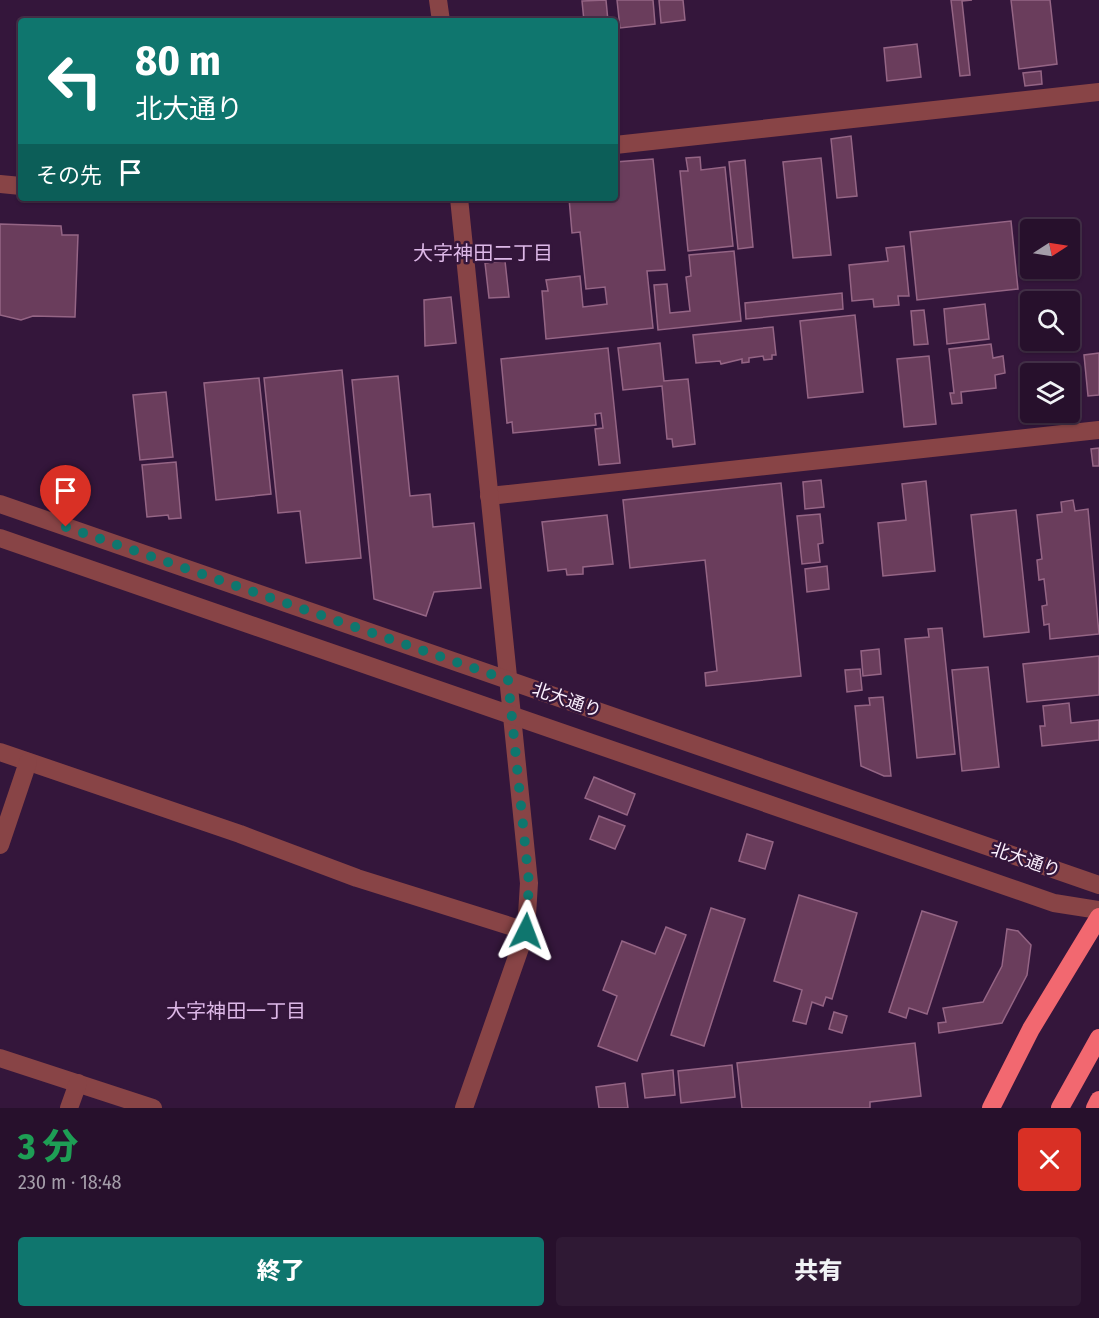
<!DOCTYPE html>
<html lang="ja">
<head>
<meta charset="utf-8">
<style>
	:root { --surface:#27102c; --page:#2f1934; --text:#f1f3f6; --muted:#a49da9; --line:#433048; --accent:#0f766e }
	body { margin:0; font-family:"Fira Sans Condensed","Noto Sans JP",sans-serif; background:var(--page); color:var(--text); height:100vh; display:flex; flex-direction:column; font-size:22px; white-space:nowrap }
	* { box-sizing:border-box; margin:0 }
	p { font-size:20px; color:var(--muted) }
	.icon { flex:none; width:33px; height:33px; fill:none; stroke:currentColor; stroke-width:2; stroke-linecap:round; stroke-linejoin:round }
	.map { position:relative; height:1108px; overflow:hidden }
	.details { display:flex; flex-direction:column; background:var(--surface); flex:1 }
	.details>* { flex:none }
	.top-card { position:absolute; left:18px; top:18px; width:600px; height:183px; border-radius:6px; box-shadow:0 2px 4px #0004,0 0 0 2px var(--line); background:#0f766e; color:#fff; overflow:hidden }
	.needle { width:39px; rotate:78deg }
	.tools { position:absolute; left:1020px; top:219px; display:grid; gap:12px }
	.tools a { display:grid; place-items:center; width:60px; height:60px; border-radius:6px; background:var(--surface); box-shadow:0 2px 4px #0004,0 0 0 2px var(--line); font-size:30px }
	.pin { position:absolute; display:grid; place-items:center; width:51px; height:51px; color:#fff; margin:-62px -26px; border-radius:50% 50% 50% 0; rotate:-45deg; box-shadow:0 0 6px #0007 }
	.pin .icon { rotate:45deg }
	.me { position:absolute; width:66px; margin:-33px; rotate:3deg; stroke-linejoin:round; filter:drop-shadow(0 0 4px #0008) }
	.turn { display:flex; align-items:center; gap:21px; height:126px; padding:0 18px; font-size:27px }
	.turn .icon { width:78px; height:78px; stroke-width:2.5 }
	.turn b { display:block; font-size:42px; line-height:51px }
	.then { display:flex; align-items:center; height:57px; padding:0 18px; background:#0003; gap:12px; font-size:22px }
	.round { display:grid; place-items:center; flex:none; width:63px; height:63px; border-radius:6px; background:var(--page) }
	.overview { display:flex; align-items:center; justify-content:space-between; height:102px; padding:0 18px }
	h1 { font-size:36px; font-weight:800; line-height:45px; color:#1e9e55 }
	.primary-button { display:flex; gap:12px; margin-top:auto; padding:12px 18px }
	.primary-button a { flex:1; height:69px; border-radius:6px; background:var(--accent); color:#fff; font-size:24px; font-weight:800; line-height:69px; text-align:center }
	.primary-button a+a { background:var(--page); color:var(--text) }
	.map>svg:first-child { display:block }
	.building { fill:#6a3d5c; stroke:#956585; stroke-width:1.5 }
	.lines { fill:none; stroke-linecap:round; stroke-linejoin:round }
	.minor { stroke:#884446; stroke-width:18 }
	.tertiary { stroke:#884446; stroke-width:18 }
	.trunk { stroke:#f26870; stroke-width:18 }
	.route { stroke:#0f766e; stroke-width:10; stroke-dasharray:0 18 }
	.labels { text-anchor:middle; stroke-width:5; stroke-linejoin:round; paint-order:stroke }
	.street-label { font-size:18px; fill:#faeffd; stroke:#34163b }
	.neighbourhood-label { font-size:20px; fill:#ddb8e7; stroke:#34163b }
</style>
</head>
<body>
<div class="map">
<svg width="1099" height="1108" viewBox="0 0 1099 1108">
	<rect width="100%" height="100%" fill="#34163b"/>
	<g class="building">
		<polygon points="606,0 608,21 584,21 582,1"/>
		<polygon points="617,0 653,0 655,24 620,28"/>
		<polygon points="659,0 683,0 685,20 661,23"/>
		<polygon points="951,0 972,0 962,1 970,75 960,76"/>
		<polygon points="1011,0 1050,0 1057,64 1019,69"/>
		<polygon points="917,44 921,77 887,81 884,48"/>
		<polygon points="1041,71 1042,84 1025,86 1023,73"/>
		<polygon points="851,136 857,196 837,198 831,139"/>
		<polygon points="700,157 701,170 725,167 733,246 688,251 680,171 688,171 686,158"/>
		<polygon points="821,158 831,255 793,258 783,162"/>
		<polygon points="653,159 665,270 647,271 653,328 546,339 542,291 548,291 546,280 580,276 583,307 607,304 605,287 586,289 580,232 572,233 569,198 615,198 615,162"/>
		<polygon points="745,160 753,247 738,249 729,162"/>
		<polygon points="1011,221 1018,289 917,300 910,232"/>
		<polygon points="0,224 61,226 62,235 78,235 75,317 33,316 21,320 0,315"/>
		<polygon points="904,246 909,296 898,296 899,305 874,307 873,299 852,301 849,265 888,261 886,248"/>
		<polygon points="734,251 741,321 658,330 654,285 667,284 670,313 690,311 686,277 691,276 689,255"/>
		<polygon points="505,261 509,297 489,298 485,263"/>
		<polygon points="842,293 843,309 746,319 745,303"/>
		<polygon points="451,297 456,343 425,346 424,300"/>
		<polygon points="985,304 989,339 947,344 944,309"/>
		<polygon points="924,310 928,344 914,345 911,311"/>
		<polygon points="855,315 863,392 808,398 800,321"/>
		<polygon points="773,327 776,355 772,355 772,359 764,360 763,356 749,358 749,362 742,363 742,359 721,364 720,361 696,363 693,335"/>
		<polygon points="660,343 664,381 688,379 695,444 673,447 672,439 667,439 662,386 623,390 618,348"/>
		<polygon points="991,344 993,358 1003,356 1005,373 995,375 996,388 961,392 962,403 952,404 950,393 954,393 949,349"/>
		<polygon points="608,348 620,463 599,465 595,429 603,428 601,413 595,414 596,425 513,433 512,422 507,423 501,359"/>
		<polygon points="1099,353 1099,395 1088,396 1084,355"/>
		<polygon points="929,356 936,424 904,427 897,359"/>
		<polygon points="342,370 361,558 306,563 300,511 278,513 264,378"/>
		<polygon points="398,376 410,496 430,494 433,527 474,523 481,588 434,592 426,616 374,599 352,380"/>
		<polygon points="259,378 271,494 216,500 204,383"/>
		<polygon points="166,392 173,457 140,460 133,395"/>
		<polygon points="1099,448 1099,466 1093,466 1091,449"/>
		<polygon points="176,462 181,518 169,519 168,515 147,517 142,465"/>
		<polygon points="821,480 824,507 805,509 803,482"/>
		<polygon points="926,481 935,571 883,576 878,523 906,520 902,484"/>
		<polygon points="781,483 801,676 706,686 705,673 717,671 705,560 630,568 623,500"/>
		<polygon points="1073,500 1075,511 1088,509 1099,634 1050,639 1049,624 1044,625 1042,606 1047,605 1044,579 1039,580 1037,560 1042,559 1037,515 1062,512 1061,502"/>
		<polygon points="1016,510 1029,632 984,637 971,515"/>
		<polygon points="820,514 823,543 818,544 820,562 802,564 797,516"/>
		<polygon points="607,515 613,564 583,567 583,574 567,575 566,569 548,571 542,522"/>
		<polygon points="827,566 829,589 807,592 805,569"/>
		<polygon points="942,628 955,754 917,758 905,639 929,637 928,629"/>
		<polygon points="879,649 881,674 863,676 861,651"/>
		<polygon points="1099,656 1099,695 1027,702 1023,664"/>
		<polygon points="988,667 999,767 962,771 952,670"/>
		<polygon points="860,669 862,690 847,692 845,670"/>
		<polygon points="883,697 891,776 884,776 861,766 855,706 870,705 869,698"/>
		<polygon points="1069,703 1071,723 1099,720 1099,740 1042,746 1040,726 1045,726 1043,706"/>
		<polygon points="594,777 635,794 627,815 585,798"/>
		<polygon points="599,816 625,826 615,849 590,839"/>
		<polygon points="747,834 773,842 765,869 739,861"/>
		<polygon points="799,895 857,913 832,999 826,997 823,1006 812,1002 806,1024 793,1021 802,990 774,981"/>
		<polygon points="711,908 745,919 704,1046 671,1035"/>
		<polygon points="922,911 957,922 927,1014 909,1008 906,1018 889,1012"/>
		<polygon points="666,927 686,935 637,1061 598,1046 617,996 603,990 622,941 655,954"/>
		<polygon points="1007,929 1018,931 1031,945 1027,975 1002,1023 939,1033 938,1023 946,1022 943,1008 983,1002 1002,966"/>
		<polygon points="834,1012 847,1016 842,1033 829,1029"/>
		<polygon points="915,1043 921,1096 870,1102 870,1108 742,1108 737,1063"/>
		<polygon points="732,1065 735,1097 681,1103 678,1071"/>
		<polygon points="673,1070 675,1095 645,1098 642,1074"/>
		<polygon points="625,1083 628,1108 599,1108 596,1087"/>
	</g>
	<g class="lines">
		<g class="minor">
			<polyline points="615,145 1099,92"/>
			<polyline points="489,496 1099,430"/>
			<polyline points="0,752 240,834 357,878 526,931"/>
			<polyline points="0,845 28,762"/>
			<polyline points="0,1058 153,1108"/>
			<polyline points="69,1108 78,1083"/>
			<polyline points="464,1108 526,931 529,883 512,716"/>
		</g>
		<g class="tertiary">
			<polyline points="438,0 441,21"/>
			<polyline points="0,184 21,186"/>
			<polyline points="459,198 512,716"/>
			<polyline points="0,504 1099,885"/>
			<polyline points="0,538 1054,903 1099,910"/>
		</g>
		<g class="trunk">
			<polyline points="991,1108 1031,1029 1099,917"/>
			<polyline points="1060,1108 1099,1038"/>
			<polyline points="1095,1108 1099,1100"/>
		</g>
	</g>
	<g class="lines">
		<polyline class="route" points="66,527 508,680 529,883 526,931"/>
	</g>
	<g class="labels">
		<g class="street-label">
			<text transform="translate(567 700) rotate(19)" y="6">北大通り</text>
			<text transform="translate(1026 860) rotate(19)" y="6">北大通り</text>
		</g>
		<g class="neighbourhood-label">
			<text x="483" y="260">大字神田二丁目</text>
			<text x="236" y="1018">大字神田一丁目</text>
		</g>
	</g>
</svg>
<div class="tools">
<a><svg class="needle" viewBox="-14 -14 28 28"><path d="M0-13l5 13h-10z" fill="#e53935"/><path d="M0 13l5-13h-10z" fill="#a49da9"/></svg></a>
<a><svg class="icon" aria-label="search" viewBox="0 0 24 24"><circle cx="10" cy="10" r="6"/><path d="M15 15l6 6"/></svg></a>
<a><svg class="icon" aria-label="layers" viewBox="0 0 24 24"><path d="M12 4l9 5-9 5-9-5zM3 14l9 5 9-5"/></svg></a>
</div>
<div class="pin" style="left:66px;top:527px;background:#d93025"><svg class="icon" aria-label="arrive" viewBox="0 0 24 24"><path d="M6 21V4h12l-3 4 3 4H6"/></svg></div>
<svg class="me" style="left:526px;top:931px" viewBox="-20 -20 40 40"><path d="M0-17L14 15 0 8-14 15z" fill="#0f766e" stroke="#fff" stroke-width="4"/></svg>
<div class="top-card">
<div class="turn"><svg class="icon" aria-label="left" viewBox="0 0 24 24"><path d="M17 20v-9H6M10 6l-5 5 5 5"/></svg><div><b>80 m</b>北大通り</div></div>
<div class="then">その先<svg class="icon" aria-label="arrive" viewBox="0 0 24 24"><path d="M6 21V4h12l-3 4 3 4H6"/></svg></div>
</div>
</div>
<section class="details">
<div class="overview"><div><h1>3 分</h1><p>230 m · 18:48</p></div><a class="round" style="background:#d93025;color:#fff"><svg class="icon" aria-label="close" viewBox="0 0 24 24"><path d="M6 6l12 12M18 6L6 18"/></svg></a></div>
<div class="primary-button"><a>終了</a><a>共有</a></div>
</section>
</body>
</html>
